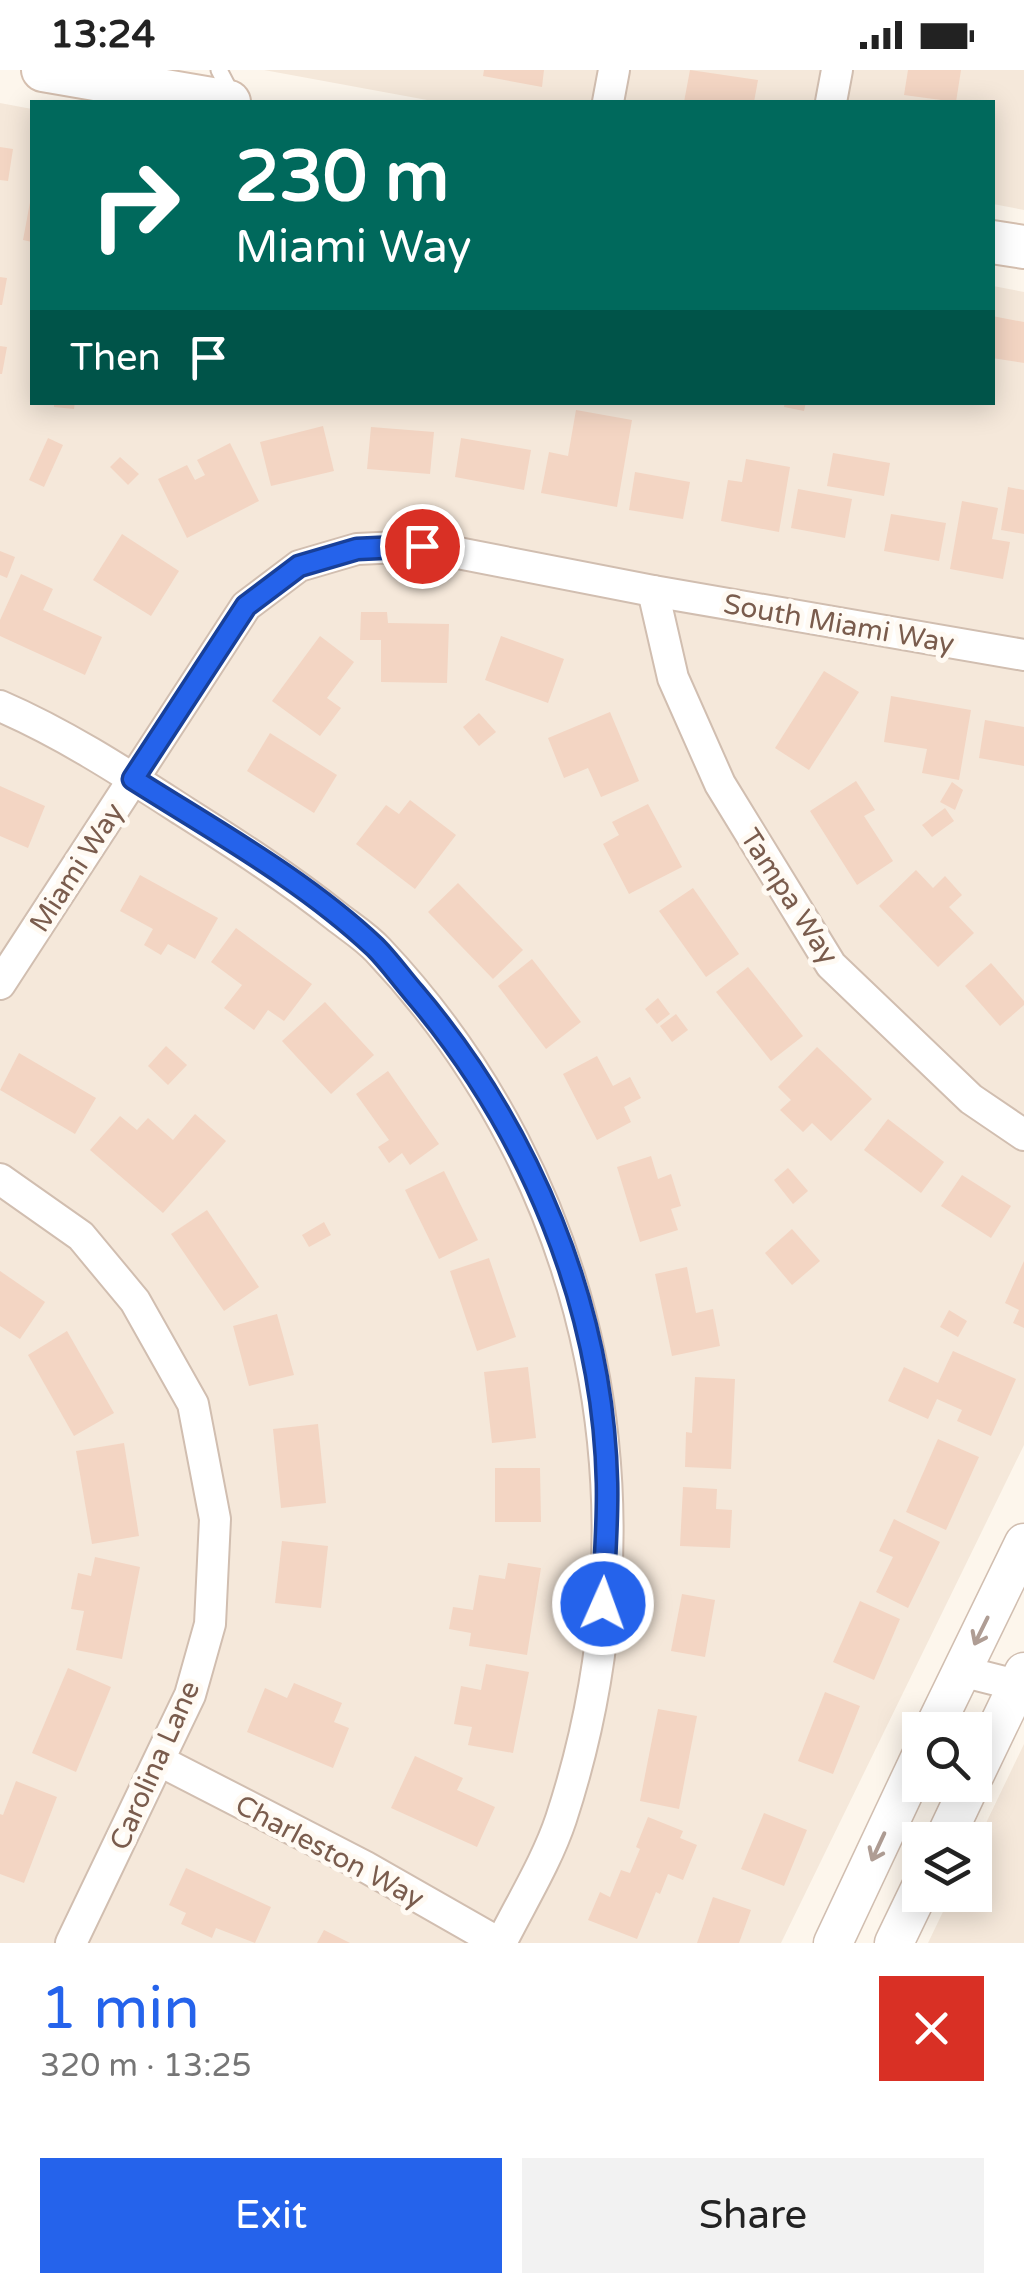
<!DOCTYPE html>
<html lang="en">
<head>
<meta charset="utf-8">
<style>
	:root { --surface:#fff; --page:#f2f2f2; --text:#222; --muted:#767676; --accent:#2563eb }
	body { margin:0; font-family:"Varela Round",sans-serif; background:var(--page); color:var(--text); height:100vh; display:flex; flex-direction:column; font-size:38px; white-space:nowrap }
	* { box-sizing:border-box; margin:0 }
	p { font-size:32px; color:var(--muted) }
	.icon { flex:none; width:55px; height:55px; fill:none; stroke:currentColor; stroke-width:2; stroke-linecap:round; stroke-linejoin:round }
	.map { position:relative; height:1873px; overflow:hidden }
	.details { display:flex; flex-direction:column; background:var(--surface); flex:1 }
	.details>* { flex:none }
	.guide { position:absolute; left:30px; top:30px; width:965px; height:305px; border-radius:0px; box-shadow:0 5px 25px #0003; background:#00695c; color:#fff; overflow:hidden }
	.fabs { position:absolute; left:902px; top:1642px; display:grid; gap:20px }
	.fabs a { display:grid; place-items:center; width:90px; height:90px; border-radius:0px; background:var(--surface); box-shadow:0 5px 25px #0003; font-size:50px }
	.pin { position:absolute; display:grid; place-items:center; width:85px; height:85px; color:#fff; margin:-42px; border:5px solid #fff; border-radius:50%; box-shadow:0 2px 10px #0007 }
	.me { position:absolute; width:110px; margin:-55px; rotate:2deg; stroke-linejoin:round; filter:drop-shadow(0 0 8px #0008) }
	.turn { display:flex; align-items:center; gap:35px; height:210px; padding:0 40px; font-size:45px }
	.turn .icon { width:130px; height:130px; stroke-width:2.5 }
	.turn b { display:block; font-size:70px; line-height:85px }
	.then { display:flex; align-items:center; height:95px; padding:0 40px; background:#0003; gap:20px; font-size:38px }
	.round { display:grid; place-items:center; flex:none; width:105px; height:105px; border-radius:0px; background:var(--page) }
	.summary { display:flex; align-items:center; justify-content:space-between; height:170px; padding:0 40px }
	h1 { font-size:60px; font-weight:600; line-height:75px; color:var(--accent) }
	.cta { display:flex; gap:20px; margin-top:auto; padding:20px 40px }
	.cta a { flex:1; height:115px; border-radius:0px; background:var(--accent); color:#fff; font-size:40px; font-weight:600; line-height:115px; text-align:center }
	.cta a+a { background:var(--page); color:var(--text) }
	.status { display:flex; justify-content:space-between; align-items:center; height:70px; padding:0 50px; background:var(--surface); direction:ltr }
	.status svg { height:28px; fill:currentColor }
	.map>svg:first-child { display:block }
	.residential { fill:#f5e8da }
	.building { fill:#f3d5c3 }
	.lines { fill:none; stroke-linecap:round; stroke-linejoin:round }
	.service-casing { stroke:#d1beb0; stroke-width:19 }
	.minor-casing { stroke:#d1beb0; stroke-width:34 }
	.tertiary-casing { stroke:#d1beb0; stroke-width:41 }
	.secondary-casing { stroke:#d6c0b0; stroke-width:46 }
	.service { stroke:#fff; stroke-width:15 }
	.minor { stroke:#fff; stroke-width:30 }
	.tertiary { stroke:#fff; stroke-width:38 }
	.secondary { stroke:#fff; stroke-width:42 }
	.oneway { stroke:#af9d94 }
	.route-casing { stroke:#184099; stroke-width:25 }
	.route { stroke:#2563eb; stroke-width:18 }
	.labels { text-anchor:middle; stroke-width:10; stroke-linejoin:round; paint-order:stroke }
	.street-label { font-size:28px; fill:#7a5c4d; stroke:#fffaf3 }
</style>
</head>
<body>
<div class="status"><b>13:24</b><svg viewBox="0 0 49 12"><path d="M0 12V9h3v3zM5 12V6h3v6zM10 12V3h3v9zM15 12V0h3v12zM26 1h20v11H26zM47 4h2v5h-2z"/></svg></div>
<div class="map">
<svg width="1024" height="1873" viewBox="0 0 1024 1873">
	<rect width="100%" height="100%" fill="#fdf6ec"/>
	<g class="residential">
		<polygon points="264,0 1024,0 1024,140 993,134 992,32 438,32"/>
		<polygon points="0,33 32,39 32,332 992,332 993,216 1024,222 1024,1375 781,1873 0,1873"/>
		<polygon points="1024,1674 1024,1873 928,1873 951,1825 975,1825 975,1776"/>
	</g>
	<g class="building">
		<polygon points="484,0 544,0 542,17 483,6"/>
		<polygon points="690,0 758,10 754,32 684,32"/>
		<polygon points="908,0 961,0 956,32 904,25"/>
		<polygon points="0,77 13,79 8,111 0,110"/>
		<polygon points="31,127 32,128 32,172 23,170"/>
		<polygon points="0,207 7,208 2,235 0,235"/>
		<polygon points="992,246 1024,252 1024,293 992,288"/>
		<polygon points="0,276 7,277 2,304 0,304"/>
		<polygon points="54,332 75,332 74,339 54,337"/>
		<polygon points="785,332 806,332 804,341 784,337"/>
		<polygon points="576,340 632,350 617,437 541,423 549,382 568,386"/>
		<polygon points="323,356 334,401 271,416 260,372"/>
		<polygon points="371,357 434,362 430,404 367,399"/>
		<polygon points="48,368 63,375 44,417 29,410"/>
		<polygon points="461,368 531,380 524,420 455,407"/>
		<polygon points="230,373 259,431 187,468 158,409 187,395 195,410 205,405 197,390"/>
		<polygon points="833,383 890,393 884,426 827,416"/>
		<polygon points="120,387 139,404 128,415 110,397"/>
		<polygon points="746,389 790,397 779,462 721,451 728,410 742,412"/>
		<polygon points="635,402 690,412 683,449 629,440"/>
		<polygon points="1008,417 1024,420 1024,464 1001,460"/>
		<polygon points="798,419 852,429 845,468 791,458"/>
		<polygon points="962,431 998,438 992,469 1010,472 1003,509 950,499"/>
		<polygon points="891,444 946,453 939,491 884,481"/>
		<polygon points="122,464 179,501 151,546 93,510"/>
		<polygon points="0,481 15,487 7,508 0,505"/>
		<polygon points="21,504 53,519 43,540 102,567 85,605 0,566 0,550"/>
		<polygon points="361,542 387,542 388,553 449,554 447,613 381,612 381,570 360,570"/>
		<polygon points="320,566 354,592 327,628 341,638 320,666 272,631"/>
		<polygon points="501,566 564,589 548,633 485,610"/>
		<polygon points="824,601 859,622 809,700 775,678"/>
		<polygon points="891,626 971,640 959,710 922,703 927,679 884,672"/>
		<polygon points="610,642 639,711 601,727 588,698 564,708 548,668"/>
		<polygon points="479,643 496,662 479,676 463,657"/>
		<polygon points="985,650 1024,657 1024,696 979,688"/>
		<polygon points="270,663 337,705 314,743 247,701"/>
		<polygon points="856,711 875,740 864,746 893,791 857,815 810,741"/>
		<polygon points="952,712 963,720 955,740 940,732"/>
		<polygon points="0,716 45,736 28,778 0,766"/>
		<polygon points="410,730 456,765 415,819 356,774 386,735 399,744"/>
		<polygon points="648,734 682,797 629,824 603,774 619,765 612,752"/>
		<polygon points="945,738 954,751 932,767 922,755"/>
		<polygon points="916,800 933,818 945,806 962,825 949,837 974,863 938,897 879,836"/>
		<polygon points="140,805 218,848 195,889 168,874 161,885 144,875 153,859 120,841"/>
		<polygon points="458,813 523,880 493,909 428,842"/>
		<polygon points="693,818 739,884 706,907 659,841"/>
		<polygon points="236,858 312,914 284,951 268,940 254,960 224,938 242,915 211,892"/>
		<polygon points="532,889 581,952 546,979 498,916"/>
		<polygon points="991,893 1024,931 1024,935 1000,956 965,916"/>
		<polygon points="748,897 803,966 771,991 716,922"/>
		<polygon points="658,928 670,944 657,954 645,939"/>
		<polygon points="325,932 374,985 331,1024 282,971"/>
		<polygon points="676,944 688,960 672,972 660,956"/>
		<polygon points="166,976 187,995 168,1015 148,996"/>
		<polygon points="817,977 872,1029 831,1071 812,1053 803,1062 780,1040 791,1030 778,1017"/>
		<polygon points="19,983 96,1028 75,1064 0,1020"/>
		<polygon points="597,986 613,1016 630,1007 641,1028 624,1037 631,1052 597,1070 563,1004"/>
		<polygon points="388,1001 439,1074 410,1095 402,1083 389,1093 378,1077 389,1070 356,1024"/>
		<polygon points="195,1044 226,1071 163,1143 90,1080 120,1046 137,1060 148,1048 173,1070"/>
		<polygon points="888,1049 944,1092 921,1123 864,1080"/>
		<polygon points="651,1086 658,1109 671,1104 681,1136 671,1139 678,1160 640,1172 617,1097"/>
		<polygon points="788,1098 808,1121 793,1134 774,1110"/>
		<polygon points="444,1101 478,1170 439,1189 405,1120"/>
		<polygon points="962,1105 1011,1136 991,1168 941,1136"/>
		<polygon points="207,1140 259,1217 224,1241 171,1164"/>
		<polygon points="324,1152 331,1165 309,1177 302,1165"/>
		<polygon points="792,1159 820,1191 792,1215 765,1183"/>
		<polygon points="489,1188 516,1267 477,1281 450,1201"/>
		<polygon points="1024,1191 1024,1258 1013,1253 1019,1240 1005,1233"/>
		<polygon points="687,1197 696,1243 713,1239 720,1276 672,1286 655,1204"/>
		<polygon points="0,1201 45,1232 20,1269 0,1256"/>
		<polygon points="949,1240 967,1251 958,1267 940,1257"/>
		<polygon points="277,1244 294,1305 249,1316 233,1256"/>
		<polygon points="67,1261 114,1343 74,1366 28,1285"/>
		<polygon points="953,1281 1016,1309 991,1366 957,1351 962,1340 937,1329 928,1349 888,1331 904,1297 938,1313"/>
		<polygon points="528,1297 536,1368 492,1373 484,1302"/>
		<polygon points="695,1307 735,1309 731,1399 685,1397 686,1362 692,1363"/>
		<polygon points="318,1354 326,1433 281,1438 273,1359"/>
		<polygon points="938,1369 979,1387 946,1460 906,1442"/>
		<polygon points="124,1373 139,1466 92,1474 76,1381"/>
		<polygon points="495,1398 540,1398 541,1452 495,1452"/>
		<polygon points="683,1417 717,1419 716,1439 732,1440 730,1478 680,1476"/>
		<polygon points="894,1449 940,1472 908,1538 876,1522 893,1487 879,1481"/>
		<polygon points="282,1471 328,1476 321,1538 275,1533"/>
		<polygon points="95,1487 140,1497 122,1589 76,1580 84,1541 71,1539 78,1503 91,1506"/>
		<polygon points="508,1493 541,1498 527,1585 469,1576 471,1563 449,1559 453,1537 473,1540 479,1505 505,1509"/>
		<polygon points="682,1524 715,1530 705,1587 671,1581"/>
		<polygon points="860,1531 900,1549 874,1610 833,1592"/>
		<polygon points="486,1594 529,1602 513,1683 468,1675 472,1657 454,1654 461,1616 481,1620"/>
		<polygon points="68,1598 111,1617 76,1702 32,1683"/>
		<polygon points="294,1613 342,1633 334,1652 349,1658 333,1698 247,1662 265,1618 287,1628"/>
		<polygon points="825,1622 860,1636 833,1704 798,1691"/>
		<polygon points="658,1639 697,1646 679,1739 640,1731"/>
		<polygon points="415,1686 463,1708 457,1720 495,1737 477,1777 391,1738"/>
		<polygon points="16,1711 57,1727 24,1813 0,1804 0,1744 3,1745"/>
		<polygon points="764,1743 807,1760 784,1816 741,1799"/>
		<polygon points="648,1747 683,1761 680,1768 697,1775 683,1810 668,1804 660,1824 656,1822 637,1869 588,1850 600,1822 610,1827 621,1800 630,1803 640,1779 636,1777"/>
		<polygon points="186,1798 271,1837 255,1873 216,1858 212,1868 181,1854 186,1843 169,1835"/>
		<polygon points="713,1827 751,1840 739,1873 697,1873"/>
		<polygon points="324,1860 350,1873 317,1873"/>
	</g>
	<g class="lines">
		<g class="service-casing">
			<polyline id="service" points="219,0 232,25"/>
		</g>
		<g class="minor-casing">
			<g id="minor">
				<polyline points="608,32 614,0"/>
				<polyline points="831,32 837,0"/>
				<polyline points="653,521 673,608 720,714 831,895 971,1029 1024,1065"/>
				<path d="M0,636C65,664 126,704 185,742C237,775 288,808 336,846C350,857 366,867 378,880C600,1115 661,1444 561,1749C547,1791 521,1833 501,1873"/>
				<polyline points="0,914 246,536 299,496 357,479 422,476 653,521 1024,585"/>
				<polyline points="0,1109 81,1166 135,1231 193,1334 215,1449 210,1554 190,1625 71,1873"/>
				<polyline points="961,1601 1024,1617"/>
				<polyline points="160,1691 364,1796 499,1873"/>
			</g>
		</g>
		<g class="tertiary-casing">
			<g id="tertiary">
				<polyline points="933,1660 1024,1473"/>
				<polyline points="975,1704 1024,1602"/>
				<polyline points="944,1770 970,1715"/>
				<polyline points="833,1873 920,1688"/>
				<polyline points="894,1873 920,1819"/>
			</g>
		</g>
		<g class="secondary-casing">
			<g id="secondary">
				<polyline points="43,0 229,32"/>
				<polyline points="992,172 1024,177"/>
			</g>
		</g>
		<use href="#service" class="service"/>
		<use href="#minor" class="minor"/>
		<use href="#tertiary" class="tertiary"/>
		<use href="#secondary" class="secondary"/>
	</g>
	<defs><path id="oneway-shaft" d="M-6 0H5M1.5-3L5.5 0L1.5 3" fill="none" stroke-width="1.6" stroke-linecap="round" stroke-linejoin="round" transform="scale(2.5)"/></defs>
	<g class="oneway">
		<use href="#oneway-shaft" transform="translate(981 1561) rotate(116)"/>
		<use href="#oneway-shaft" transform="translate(878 1777) rotate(115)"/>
	</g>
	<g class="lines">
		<g class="route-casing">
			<path id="route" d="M422,476L357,479L299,496L246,536L133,709C215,761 304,810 375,877C389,891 401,908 414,923C529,1058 603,1235 607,1413C608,1453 604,1494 603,1534"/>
		</g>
		<use href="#route" class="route"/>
	</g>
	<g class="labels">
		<g class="street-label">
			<text transform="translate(839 553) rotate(10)" y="10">South Miami Way</text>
			<text transform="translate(76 797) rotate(-57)" y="10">Miami Way</text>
			<text transform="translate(790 826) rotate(57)" y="10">Tampa Way</text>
			<text transform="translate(154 1695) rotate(-66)" y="10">Carolina Lane</text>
			<text transform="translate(330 1781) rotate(28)" y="10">Charleston Way</text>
		</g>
	</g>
</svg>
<div class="fabs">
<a><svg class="icon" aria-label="search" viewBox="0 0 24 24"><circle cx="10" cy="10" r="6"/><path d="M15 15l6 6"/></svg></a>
<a><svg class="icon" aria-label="layers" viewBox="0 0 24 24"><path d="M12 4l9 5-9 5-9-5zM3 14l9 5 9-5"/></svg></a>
</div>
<div class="pin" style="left:422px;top:476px;background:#d93025"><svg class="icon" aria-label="arrive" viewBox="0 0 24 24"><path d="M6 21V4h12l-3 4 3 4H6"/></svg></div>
<svg class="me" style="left:603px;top:1534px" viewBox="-20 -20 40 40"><circle r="17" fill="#2563eb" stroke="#fff" stroke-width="3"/><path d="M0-11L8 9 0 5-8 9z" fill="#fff"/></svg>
<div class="guide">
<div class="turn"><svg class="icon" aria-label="right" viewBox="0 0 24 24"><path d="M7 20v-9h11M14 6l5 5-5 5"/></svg><div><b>230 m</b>Miami Way</div></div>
<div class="then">Then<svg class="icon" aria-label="arrive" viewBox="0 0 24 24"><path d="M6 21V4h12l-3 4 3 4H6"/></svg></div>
</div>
</div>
<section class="details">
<div class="summary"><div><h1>1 min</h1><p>320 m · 13:25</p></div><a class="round" style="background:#d93025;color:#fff"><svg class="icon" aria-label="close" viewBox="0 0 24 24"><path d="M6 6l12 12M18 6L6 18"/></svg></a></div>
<div class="cta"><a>Exit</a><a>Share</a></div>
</section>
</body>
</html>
